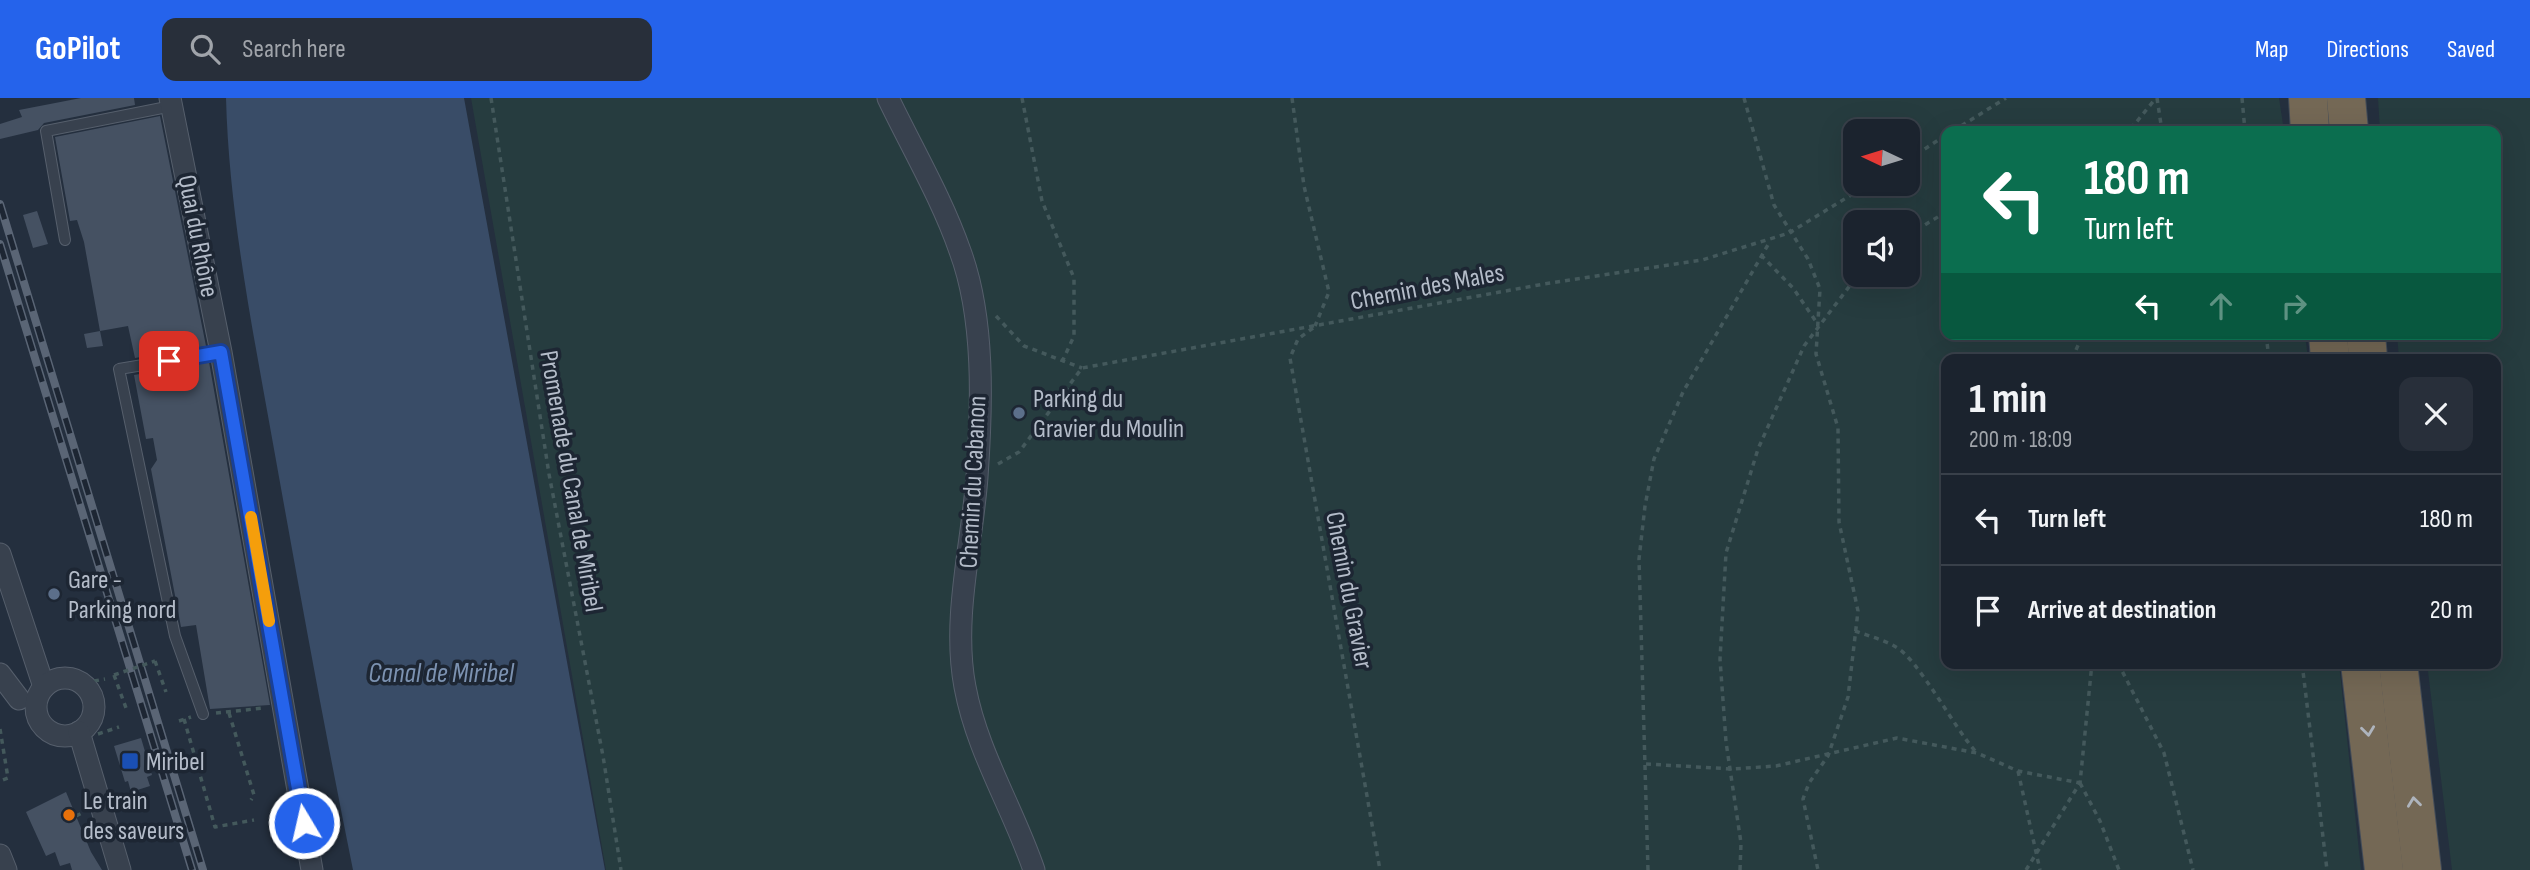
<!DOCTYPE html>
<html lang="en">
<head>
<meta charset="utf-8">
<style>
	:root { --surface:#1b232e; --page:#282f3a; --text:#f1f3f6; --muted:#a0a4aa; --line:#39404a; --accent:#2563eb }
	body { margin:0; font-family:"Sofia Sans Condensed",sans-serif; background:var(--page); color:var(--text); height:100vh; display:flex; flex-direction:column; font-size:26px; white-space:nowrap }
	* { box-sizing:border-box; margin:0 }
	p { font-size:23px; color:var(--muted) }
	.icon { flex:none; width:38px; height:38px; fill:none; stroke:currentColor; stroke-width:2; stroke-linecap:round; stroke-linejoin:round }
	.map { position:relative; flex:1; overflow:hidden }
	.side { position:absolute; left:1941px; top:256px; width:560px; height:315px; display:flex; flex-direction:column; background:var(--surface); border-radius:14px; box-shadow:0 7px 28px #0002,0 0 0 2px var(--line) }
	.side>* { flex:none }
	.guide { position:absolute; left:1941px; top:28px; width:560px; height:214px; border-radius:14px; box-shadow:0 7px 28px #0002,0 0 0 2px var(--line); background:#0b6e4f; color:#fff; overflow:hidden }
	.needle { width:46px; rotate:274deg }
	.controls { position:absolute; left:1843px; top:21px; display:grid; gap:14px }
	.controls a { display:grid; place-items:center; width:77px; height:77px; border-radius:14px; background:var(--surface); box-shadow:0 7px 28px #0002,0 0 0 2px var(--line); font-size:35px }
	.pin { position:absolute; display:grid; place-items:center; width:60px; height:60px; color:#fff; margin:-30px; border-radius:14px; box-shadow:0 4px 10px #0006 }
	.me { position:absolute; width:77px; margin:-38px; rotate:351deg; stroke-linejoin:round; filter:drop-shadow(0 0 5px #0008) }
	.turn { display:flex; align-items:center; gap:24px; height:147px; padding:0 28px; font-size:32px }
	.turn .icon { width:91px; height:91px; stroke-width:2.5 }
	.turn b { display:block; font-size:49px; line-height:60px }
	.lanes { display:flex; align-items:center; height:66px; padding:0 28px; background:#0003; justify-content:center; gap:35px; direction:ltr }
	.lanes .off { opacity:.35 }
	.round { display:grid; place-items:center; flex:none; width:74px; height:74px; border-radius:14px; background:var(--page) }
	.headline { display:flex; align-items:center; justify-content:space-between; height:119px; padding:0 28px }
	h1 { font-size:42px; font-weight:700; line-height:52px }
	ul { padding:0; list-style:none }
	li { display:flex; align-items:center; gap:21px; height:91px; padding:0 28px; border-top:2px solid var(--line) }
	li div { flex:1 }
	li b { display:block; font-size:26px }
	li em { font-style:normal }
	header { display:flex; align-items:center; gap:42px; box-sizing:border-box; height:98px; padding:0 35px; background:var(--accent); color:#fff }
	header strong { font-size:33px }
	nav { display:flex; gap:38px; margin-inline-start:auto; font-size:24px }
	.search { width:490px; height:63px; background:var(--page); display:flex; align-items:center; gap:18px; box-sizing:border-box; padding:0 24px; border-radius:14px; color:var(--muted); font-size:26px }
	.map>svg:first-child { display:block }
	.green { fill:#263c3f; fill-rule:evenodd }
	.water { fill:#394c67 }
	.building { fill:#455162 }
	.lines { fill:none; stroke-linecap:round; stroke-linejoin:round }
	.lane-casing { stroke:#565f6c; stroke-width:12 }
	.street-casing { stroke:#565f6c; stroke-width:23 }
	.highway-casing { stroke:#434c59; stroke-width:40 }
	.path { stroke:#44595c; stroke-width:3.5; stroke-dasharray:5 5; stroke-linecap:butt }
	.lane { stroke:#38414e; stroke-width:10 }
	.street { stroke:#38414e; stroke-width:21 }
	.highway { stroke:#746855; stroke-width:38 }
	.rail-casing { stroke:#5a6575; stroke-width:8 }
	.rail { stroke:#1d2633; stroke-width:5; stroke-dasharray:16; stroke-linecap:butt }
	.path-bridge { stroke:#44595c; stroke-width:3.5; stroke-dasharray:5 5; stroke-linecap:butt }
	.oneway { stroke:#aeb4bd }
	.route-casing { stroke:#184099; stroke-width:18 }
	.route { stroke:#2563eb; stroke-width:12 }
	.slow { stroke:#f59e0b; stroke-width:12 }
	.service-dot { fill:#5c6f8a; stroke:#1d2633; stroke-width:2.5 }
	.transit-dot { fill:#1a4fb4; stroke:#1d2633; stroke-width:2.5 }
	.food-dot { fill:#e8710a; stroke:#1d2633; stroke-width:2.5 }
	.labels { text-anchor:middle; stroke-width:7; stroke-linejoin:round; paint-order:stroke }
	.street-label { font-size:26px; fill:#b4bcc9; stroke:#1d2633 }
	.poi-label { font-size:26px; fill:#b4bcc9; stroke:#1d2633; text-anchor:start }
	.water-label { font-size:28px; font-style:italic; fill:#7c92b1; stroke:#1d2633 }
</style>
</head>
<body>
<header>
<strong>GoPilot</strong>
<div class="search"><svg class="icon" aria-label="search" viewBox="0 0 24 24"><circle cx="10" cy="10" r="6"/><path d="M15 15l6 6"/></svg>Search here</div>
<nav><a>Map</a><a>Directions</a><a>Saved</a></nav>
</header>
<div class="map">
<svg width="2530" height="772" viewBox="0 0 2530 772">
	<rect width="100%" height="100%" fill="#242f3e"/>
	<g class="green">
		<path d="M471,0H2279L2284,33H1946V236H2305L2308,261H1946V565H2339L2361,772H606ZM1855,33H1908V86H1855ZM1855,124H1908V177H1855Z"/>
		<polygon points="2378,0 2530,0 2530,772 2452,772 2427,565 2496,565 2496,261 2399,261 2397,236 2496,236 2496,33 2380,33"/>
	</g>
	<path class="water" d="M226,0H464L605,772H353C324,629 298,485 272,340C252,228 229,114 226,0Z"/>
	<g class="building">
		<polygon points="81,0 134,0 135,7 44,25 38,32 0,41 0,26 22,19 19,12"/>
		<polygon points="160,18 206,248 135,260 128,228 100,233 103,248 87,250 84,236 100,233 84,144 77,122 70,123 55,39"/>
		<polygon points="37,113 48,146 33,150 23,117"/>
		<polygon points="209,264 270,607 210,611 196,527 181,529 151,371 157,362 153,340 146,341 134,277"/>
		<polygon points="141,640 152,677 147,679 150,688 131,694 128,683 125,684 114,648"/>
		<polygon points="66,694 91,754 102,772 72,772 70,765 60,768 55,754 46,758 26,714"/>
	</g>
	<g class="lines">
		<g class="lane-casing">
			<g id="lane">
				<polyline points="65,142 46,33 172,8"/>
				<polyline points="203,616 175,538 119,271 221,254"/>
			</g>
		</g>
		<g class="street-casing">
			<g id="street">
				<polyline points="170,0 221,254 312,772"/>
				<path d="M888,0C912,50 942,101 960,153C985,220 982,308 977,379C972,447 952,521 965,589C977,654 1013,710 1034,772"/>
				<polyline points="0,456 44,589"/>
				<polyline points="0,576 19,601"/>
				<circle cx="65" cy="609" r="29"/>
				<polyline points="79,634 120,772"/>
				<polyline points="0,757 6,772"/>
			</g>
		</g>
		<g class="highway-casing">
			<g id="highway">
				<polyline points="2308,0 2310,33"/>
				<polyline points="2346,0 2349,33"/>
				<polyline points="2328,236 2330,261"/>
				<polyline points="2366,236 2368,261"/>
				<polyline points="2360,565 2384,772"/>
				<polyline points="2398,565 2422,772"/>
			</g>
		</g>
		<g class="path">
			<polyline points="491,0 549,376 603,658 621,772"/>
			<polyline points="1022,0 1042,103 1074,180 1074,238 1062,264"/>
			<polyline points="1292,0 1304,88 1329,194 1315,228"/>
			<polyline points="1744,0 1774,107 1808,161 1820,191 1816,256 1838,330 1839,424 1858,513 1848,599 1828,658 1809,685 1803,701 1818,772"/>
			<polyline points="2157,0 2162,33"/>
			<polyline points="2242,0 2245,33"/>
			<polyline points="1953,33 2006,0"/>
			<polyline points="2120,33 2134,27 2156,0"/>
			<polyline points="1908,62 1946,37"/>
			<polyline points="1908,137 1946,114"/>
			<polyline points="1761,157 1793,190 1817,225"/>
			<polyline points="996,218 1024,248 1082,270"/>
			<polyline points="1313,230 1298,241 1290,260 1380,772"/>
			<polyline points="2266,236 2269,261"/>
			<polyline points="2072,261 2083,236"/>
			<polyline points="998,366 1019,354 1082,270 1544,186 1702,162 1789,135 1869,86"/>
			<path d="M1855,533C1869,538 1884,542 1896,549C1918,561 1955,631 1976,654"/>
			<polyline points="155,563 166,594"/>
			<polyline points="2118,565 2164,655 2193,772"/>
			<polyline points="2302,565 2327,772"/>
			<polyline points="114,577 126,610"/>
			<polyline points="94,583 105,581"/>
			<polyline points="216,615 264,610"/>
			<polyline points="229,615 254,697 251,702"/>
			<polyline points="184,621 215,729 254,722"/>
			<polyline points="179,623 191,619"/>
			<polyline points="0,631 8,680 0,683"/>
			<polyline points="98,636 119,629"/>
			<polyline points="1646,666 1732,671 1776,668 1897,640 1977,655 2018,673 2080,685"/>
			<polyline points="2018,673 2040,772"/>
			<polyline points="2080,685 2100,723 2119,772"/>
			<polyline points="76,718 84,714"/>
			<polyline points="1648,772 1639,461 1645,408 1654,361 1683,294 1769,145"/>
			<polyline points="1740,772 1741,745 1726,644 1720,561 1726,455 1758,351 1804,248 1858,177"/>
			<polyline points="2026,772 2080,685 2092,565"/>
		</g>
		<use href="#lane" class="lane"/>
		<use href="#street" class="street"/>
		<use href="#highway" class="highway"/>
		<g class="rail-casing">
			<g id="rail">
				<polyline points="0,106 203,772"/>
				<polyline points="0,146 192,772"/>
			</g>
		</g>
		<use href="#rail" class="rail"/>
		<polyline class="path-bridge" points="114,577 155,563"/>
	</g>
	<defs><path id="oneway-chevron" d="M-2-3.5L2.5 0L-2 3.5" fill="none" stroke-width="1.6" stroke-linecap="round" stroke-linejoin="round" transform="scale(1.75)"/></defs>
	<g class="oneway">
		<use href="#oneway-chevron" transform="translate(2368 633) rotate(83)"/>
		<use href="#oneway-chevron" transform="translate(2414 704) rotate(-97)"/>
	</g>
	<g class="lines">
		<g class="route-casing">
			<polyline id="route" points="169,263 221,254 304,725"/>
		</g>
		<use href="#route" class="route"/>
		<polyline class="slow" points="251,419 269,523"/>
	</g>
	<g class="service-dot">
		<circle cx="1019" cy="315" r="7"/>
		<circle cx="54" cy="496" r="7"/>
	</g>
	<rect class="transit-dot" x="121" y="654" width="18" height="18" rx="3.5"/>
	<circle class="food-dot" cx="69" cy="717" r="7"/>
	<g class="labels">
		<g class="street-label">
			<text transform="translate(199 138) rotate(79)" y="9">Quai du Rhône</text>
			<text transform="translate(1427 188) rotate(-11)" y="9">Chemin des Males</text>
			<text transform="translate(572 383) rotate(80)" y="9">Promenade du Canal de Miribel</text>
			<text transform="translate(972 384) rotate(-87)" y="9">Chemin du Cabanon</text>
			<text transform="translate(1350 492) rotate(79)" y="9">Chemin du Gravier</text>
		</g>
		<g class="poi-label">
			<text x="1033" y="309">Parking du<tspan x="1033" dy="30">Gravier du Moulin</tspan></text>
			<text x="68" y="490">Gare -<tspan x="68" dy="30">Parking nord</tspan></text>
			<text x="146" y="672">Miribel</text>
			<text x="83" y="711">Le train<tspan x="83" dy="30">des saveurs</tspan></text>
		</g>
		<g class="water-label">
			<text x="441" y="584">Canal de Miribel</text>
		</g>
	</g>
</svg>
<div class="controls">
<a><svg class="needle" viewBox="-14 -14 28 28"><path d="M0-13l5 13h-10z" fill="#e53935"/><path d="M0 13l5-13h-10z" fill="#a0a4aa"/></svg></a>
<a><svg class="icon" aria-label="sound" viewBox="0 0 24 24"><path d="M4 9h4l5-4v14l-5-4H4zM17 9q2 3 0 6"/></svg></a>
</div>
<div class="pin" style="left:169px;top:263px;background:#d93025"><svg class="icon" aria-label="arrive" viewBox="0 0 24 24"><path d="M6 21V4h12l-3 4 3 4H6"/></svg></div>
<svg class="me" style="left:304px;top:725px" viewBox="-20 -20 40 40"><circle r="17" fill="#2563eb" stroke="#fff" stroke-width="3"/><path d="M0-11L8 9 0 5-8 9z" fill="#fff"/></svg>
<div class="guide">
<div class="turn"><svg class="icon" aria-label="left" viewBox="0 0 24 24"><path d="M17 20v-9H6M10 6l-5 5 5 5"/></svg><div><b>180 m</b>Turn left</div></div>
<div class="lanes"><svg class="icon" aria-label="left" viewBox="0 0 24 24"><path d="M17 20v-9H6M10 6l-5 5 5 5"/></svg><svg class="icon off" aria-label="ahead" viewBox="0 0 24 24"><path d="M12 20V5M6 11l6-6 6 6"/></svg><svg class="icon off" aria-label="right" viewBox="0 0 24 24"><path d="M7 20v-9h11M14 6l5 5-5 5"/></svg></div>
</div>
<section class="side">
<div class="headline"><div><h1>1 min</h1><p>200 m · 18:09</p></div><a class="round"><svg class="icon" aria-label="close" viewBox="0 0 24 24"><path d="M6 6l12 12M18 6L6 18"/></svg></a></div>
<ul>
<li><svg class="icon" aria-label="left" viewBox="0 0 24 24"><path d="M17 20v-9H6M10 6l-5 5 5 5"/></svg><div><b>Turn left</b></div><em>180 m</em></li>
<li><svg class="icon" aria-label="arrive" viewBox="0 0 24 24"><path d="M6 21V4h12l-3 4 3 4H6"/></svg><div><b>Arrive at destination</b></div><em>20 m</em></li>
</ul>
</section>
</div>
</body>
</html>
